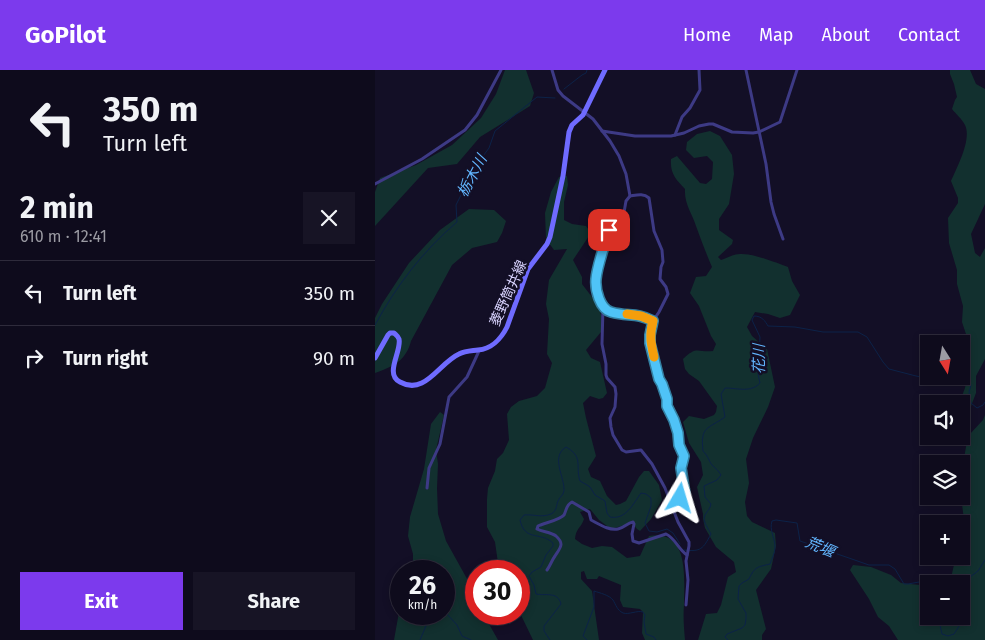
<!DOCTYPE html>
<html lang="en">
<head>
<meta charset="utf-8">
<style>
	:root { --surface:#0e0b1c; --page:#171425; --text:#f1f3f6; --muted:#9b9ba3; --line:#2e2b3b; --accent:#7c3aed }
	body { margin:0; font-family:"Fira Sans","Noto Sans JP",sans-serif; background:var(--page); color:var(--text); height:100vh; display:flex; flex-direction:column; font-size:19px; white-space:nowrap }
	* { box-sizing:border-box; margin:0 }
	p { font-size:16px; color:var(--muted) }
	.icon { flex:none; width:28px; height:28px; fill:none; stroke:currentColor; stroke-width:2; stroke-linecap:round; stroke-linejoin:round }
	.map { position:relative; flex:1; overflow:hidden }
	.panel { display:flex; flex-direction:column; background:var(--surface); width:375px }
	.panel>* { flex:none }
	.banner { background:#0e0b1c; color:var(--text); overflow:hidden }
	.needle { width:32px; rotate:169deg }
	.buttons { position:absolute; left:545px; top:265px; display:grid; gap:10px }
	.buttons a { display:grid; place-items:center; width:50px; height:50px; border-radius:0px; background:var(--surface); box-shadow:0 2px 8px #0003,0 0 0 1px var(--line); font-size:25px }
	.speed { position:absolute; left:15px; top:490px; display:flex; gap:10px; font-size:25px; font-weight:700; text-align:center }
	.speed>* { display:grid; place-content:center; width:65px; height:65px; border-radius:50%; background:var(--surface); box-shadow:0 2px 8px #0003,0 0 0 1px var(--line); line-height:1 }
	.speed small { font-size:12px; font-weight:400 }
	.speed .limit { border:8px solid #d22; background:#fff; color:#111 }
	.pin { position:absolute; display:grid; place-items:center; width:42px; height:42px; color:#fff; margin:-21px; border-radius:10px; box-shadow:0 2px 8px #0006 }
	.me { position:absolute; width:55px; margin:-28px; rotate:7deg; stroke-linejoin:round; filter:drop-shadow(0 0 4px #0008) }
	.turn { display:flex; align-items:center; gap:18px; height:105px; padding:0 20px; font-size:22px }
	.turn .icon { width:65px; height:65px; stroke-width:2.5 }
	.turn b { display:block; font-size:35px; line-height:42px }
	.round { display:grid; place-items:center; flex:none; width:52px; height:52px; border-radius:0px; background:var(--page) }
	.head { display:flex; align-items:center; justify-content:space-between; height:85px; padding:0 20px }
	h1 { font-size:30px; font-weight:700; line-height:38px }
	.cta { display:flex; gap:10px; margin-top:auto; padding:10px 20px }
	.cta a { flex:1; height:58px; border-radius:0px; background:var(--accent); color:#fff; font-size:20px; font-weight:700; line-height:58px; text-align:center }
	.cta a+a { background:var(--page); color:var(--text) }
	ul { padding:0; list-style:none }
	li { display:flex; align-items:center; gap:15px; height:65px; padding:0 20px; border-top:1px solid var(--line) }
	li div { flex:1 }
	li b { display:block; font-size:19px }
	li em { font-style:normal }
	header { display:flex; align-items:center; gap:30px; box-sizing:border-box; height:70px; padding:0 25px; background:var(--accent); color:#fff }
	header strong { font-size:24px }
	nav { display:flex; gap:28px; margin-inline-start:auto; font-size:18px }
	main { display:flex; flex:1; min-height:0 }
	.map>svg:first-child { display:block }
	.green { fill:#12302f }
	.lines { fill:none; stroke-linecap:round; stroke-linejoin:round }
	.stream { stroke:#0c2248; stroke-width:1 }
	.minor { stroke:#3d3a85; stroke-width:3 }
	.secondary { stroke:#6f6bff; stroke-width:5 }
	.route-casing { stroke:#337fa1; stroke-width:12 }
	.route { stroke:#4fc3f7; stroke-width:9 }
	.slow { stroke:#f59e0b; stroke-width:9 }
	.labels { text-anchor:middle; stroke-width:5; stroke-linejoin:round; paint-order:stroke }
	.street-label { font-size:14px; fill:#d9d4ff; stroke:#130f26 }
	.water-label { font-size:15px; font-style:italic; fill:#62b6ff; stroke:#130f26 }
</style>
</head>
<body>
<header>
<strong>GoPilot</strong>
<nav><a>Home</a><a>Map</a><a>About</a><a>Contact</a></nav>
</header>
<main>
<section class="panel">
<div class="banner">
<div class="turn"><svg class="icon" aria-label="left" viewBox="0 0 24 24"><path d="M17 20v-9H6M10 6l-5 5 5 5"/></svg><div><b>350 m</b>Turn left</div></div>
</div>
<div class="head"><div><h1>2 min</h1><p>610 m · 12:41</p></div><a class="round"><svg class="icon" aria-label="close" viewBox="0 0 24 24"><path d="M6 6l12 12M18 6L6 18"/></svg></a></div>
<ul>
<li><svg class="icon" aria-label="left" viewBox="0 0 24 24"><path d="M17 20v-9H6M10 6l-5 5 5 5"/></svg><div><b>Turn left</b></div><em>350 m</em></li>
<li><svg class="icon" aria-label="right" viewBox="0 0 24 24"><path d="M7 20v-9h11M14 6l5 5-5 5"/></svg><div><b>Turn right</b></div><em>90 m</em></li>
</ul>
<div class="cta"><a>Exit</a><a>Share</a></div>
</section>
<div class="map">
<svg width="610" height="570" viewBox="0 0 610 570">
	<rect width="100%" height="100%" fill="#130f26"/>
	<g class="green">
		<polygon points="130,0 151,0 159,23 155,36 105,67 82,94 53,98 0,156 0,122 5,108 41,95 77,75 106,48 121,24"/>
		<path d="M575,0H595L601,14L610,19V134L596,164L600,183L605,187L610,178V289L601,306V323L593,344L588,351L586,350V334H584L590,318L595,287L593,270L587,252L588,236L582,214V200L574,173L573,148L583,133V128L576,111C582,97 597,69 590,55C587,49 581,44 577,39L580,30L582,27L579,14L575,4Z"/>
		<path d="M335,61L345,66L357,85L359,104L354,134L344,149V160L358,170L357,174L343,187L346,190C352,188 359,184 365,184C378,183 401,193 413,197L417,211L425,225L415,245L405,248L393,244L380,242L372,257L377,266L392,279L400,317L393,337L378,368L371,389L374,413L370,432L372,446L377,452L400,463L401,476L396,499L381,520L391,559L387,565V570H323L331,544L342,543L346,535L353,507L361,502L359,492L341,477L330,458L328,449V444L322,417L328,405L326,392L314,373L308,352L314,346L329,349L339,345L341,342L342,336L324,311L314,304L310,299L308,289C322,275 323,283 338,281L341,274L336,266L324,236L315,223L321,207L331,206L337,197C331,183 326,170 321,156C317,143 309,134 310,119C301,109 295,104 296,89L302,86L325,113L331,114L337,109L338,92L332,86L319,88L311,80L312,72L322,64Z"/>
		<path d="M192,106L193,115L189,132V150L197,154L211,156L216,163L198,190L207,207V214L220,231L228,249L226,262L211,280L216,288L225,292L232,323L228,328L224,329L215,326L208,333L211,348L221,386L213,399L216,407L225,411L232,426L241,435L245,434L251,431L264,407L269,401H274L284,415L287,430L276,449L265,461L262,459L257,453L236,459L224,450L215,439L205,442L209,449C206,458 201,458 200,469L207,474L217,478L227,476L237,477L252,488L265,486L274,466C315,459 309,509 309,535C308,547 309,558 310,570H270L267,563L268,542L265,539L248,537L245,530L246,515L224,506L222,509H212L209,501L206,502V509L217,521L224,570H158L144,541V501H125L124,500L120,472L112,457V429L113,418L120,401L122,389L128,383L134,370L132,344L136,337L144,331L162,326L170,318L177,293L172,284L174,249L171,234L174,210L192,179L179,180L171,169L170,143L176,122L184,107Z"/>
		<path d="M94,139L119,140L131,151L127,163L122,172L97,178L77,195L36,271C35,275 33,280 31,283C25,294 11,299 0,303V248L7,234L34,193L65,160Z"/>
		<polygon points="65,342 69,345 61,380 63,394 62,418 63,444 71,471 101,525 101,544 110,544 114,554 123,570 19,570 26,531 26,544 69,544 69,501 38,501 38,484 33,466 35,447 49,399 56,354"/>
		<polygon points="610,345 610,570 523,570 514,556 503,547 494,529 475,500 478,495 496,497 516,505 526,513 554,516 554,546 586,546 586,514 576,514 576,508 581,486 586,486 586,454 589,450 586,426 586,406 592,371 595,364 608,350"/>
	</g>
	<g class="lines">
		<g class="stream">
			<polyline points="189,19 207,5 211,3 212,0"/>
			<path d="M0,255C21,216 48,181 82,152L81,135L100,97L114,78L120,61L162,27L180,28"/>
			<polyline points="586,292 596,315 594,322 596,333 602,338 608,335 610,332"/>
			<path d="M309,480C326,482 328,479 336,464C333,458 327,451 330,445C333,440 335,439 336,434L330,427L329,416L342,410L346,405C344,401 340,398 337,395C333,390 334,387 328,381C325,356 333,359 350,347L346,324L350,318C362,318 376,323 385,313L383,304L385,267L377,250L379,246C387,246 390,251 393,256L420,257L448,262H483L492,267L508,292L514,299L541,306L552,308L557,306"/>
			<polyline points="69,539 71,543 82,555 87,566 96,570"/>
			<polyline points="563,546 567,564 573,566 579,564 586,553 591,536 592,516 595,507 603,501 610,490"/>
			<polyline points="45,570 56,544"/>
			<path d="M175,570L169,561V556L186,534C183,521 170,526 161,524L159,515L154,506L157,502L166,497L171,485L178,476V473C165,461 150,472 145,450L149,445C159,444 166,448 176,444C182,441 181,436 183,431C185,426 188,426 189,421C190,407 175,387 191,377C209,387 200,396 205,411L212,415L215,417L220,425L230,431L232,443L235,447C251,450 258,434 266,423L271,424L276,428V436L270,453L274,461L282,462L292,459L298,463L305,474"/>
			<path d="M212,570L208,566L219,537V521C225,523 234,525 238,530C241,535 242,540 248,543C254,545 262,540 268,542L270,545L269,552L271,564L279,567L281,570"/>
			<path d="M353,570L350,567L352,564L367,558L370,555L371,549V543L363,529L364,516L367,513L374,509C380,496 383,497 395,494C397,488 400,483 400,477C400,468 394,460 397,451L401,450L422,453L425,471L494,495H514L520,499L529,514H533L544,512L554,520"/>
		</g>
		<g class="minor">
			<polyline points="177,0 183,20 188,26 218,49 235,71 244,86 251,104 255,126 251,131 248,148 234,160 221,209 223,225 228,237 227,274 231,294 231,305 232,308 240,317 241,324 240,337 235,348 236,357 238,365 247,380 251,382 266,380 277,394 290,418 303,452 314,472 314,476 311,491 313,510 311,535"/>
			<polyline points="371,0 391,94 396,132 399,144 408,169"/>
			<polyline points="227,61 260,66 296,66 309,63 324,56 334,54 338,54 357,62 378,63 384,62 405,52 422,0"/>
			<polyline points="300,65 307,47 315,38 325,20 324,0"/>
			<polyline points="0,114 47,89 90,60 102,45 126,0"/>
			<path d="M255,126C262,125 268,123 274,128L279,161L287,180L288,192L286,197L285,209L291,217L293,224L284,242L278,251L275,265V273L281,300L292,329V336L299,349L303,363L304,375L309,386L306,398L309,424L307,427L297,433"/>
			<polyline points="228,237 234,242 248,245 256,244 266,246 278,251"/>
			<polyline points="52,418 54,398 65,374 74,327 92,307 104,281"/>
			<path d="M172,500C175,496 177,490 180,486C185,478 190,474 181,466C176,462 168,462 162,459L163,456C169,453 185,450 189,445C192,439 191,435 197,432L214,442L216,450C224,454 234,461 243,459C249,458 252,453 258,452L259,454L257,464L258,471L264,473L291,464C301,469 303,479 312,485"/>
		</g>
		<path class="secondary" d="M0,288L13,265L15,263H19C21,265 23,266 24,269C27,281 9,304 25,312C50,326 64,293 84,284C90,281 96,281 103,280C116,279 126,269 132,257L153,199L172,174L175,167L188,106L194,62L197,55L208,45L230,0"/>
	</g>
	<g class="lines">
		<g class="route-casing">
			<path id="route" d="M234,160C230,174 222,196 221,209C220,220 225,239 236,242C253,247 261,242 278,251L275,265V273L284,309L287,314L292,329V336L299,350L303,363L304,375L309,386L306,398L310,424L305,428"/>
		</g>
		<use href="#route" class="route"/>
		<path class="slow" d="M252,244L266,246L278,251C274,266 276,273 279,287"/>
	</g>
	<g class="labels">
		<g class="street-label">
			<text transform="translate(133 223) rotate(-66)" y="5">菱野筒井線</text>
		</g>
		<g class="water-label">
			<text transform="translate(97 106) rotate(-62)" y="5">栃木川</text>
			<text transform="translate(384 289) rotate(-90)" y="5">花川</text>
			<text transform="translate(445 477) rotate(23)" y="5">荒堰</text>
		</g>
	</g>
</svg>
<div class="buttons">
<a><svg class="needle" viewBox="-14 -14 28 28"><path d="M0-13l5 13h-10z" fill="#e53935"/><path d="M0 13l5-13h-10z" fill="#9b9ba3"/></svg></a>
<a><svg class="icon" aria-label="sound" viewBox="0 0 24 24"><path d="M4 9h4l5-4v14l-5-4H4zM17 9q2 3 0 6"/></svg></a>
<a><svg class="icon" aria-label="layers" viewBox="0 0 24 24"><path d="M12 4l9 5-9 5-9-5zM3 14l9 5 9-5"/></svg></a>
<a>+</a>
<a>−</a>
</div>
<div class="speed"><div>26<small>km/h</small></div><div class="limit">30</div></div>
<div class="pin" style="left:234px;top:160px;background:#d93025"><svg class="icon" aria-label="arrive" viewBox="0 0 24 24"><path d="M6 21V4h12l-3 4 3 4H6"/></svg></div>
<svg class="me" style="left:305px;top:428px" viewBox="-20 -20 40 40"><path d="M0-17L14 15 0 8-14 15z" fill="#4fc3f7" stroke="#fff" stroke-width="4"/></svg>
</div>
</main>
</body>
</html>
